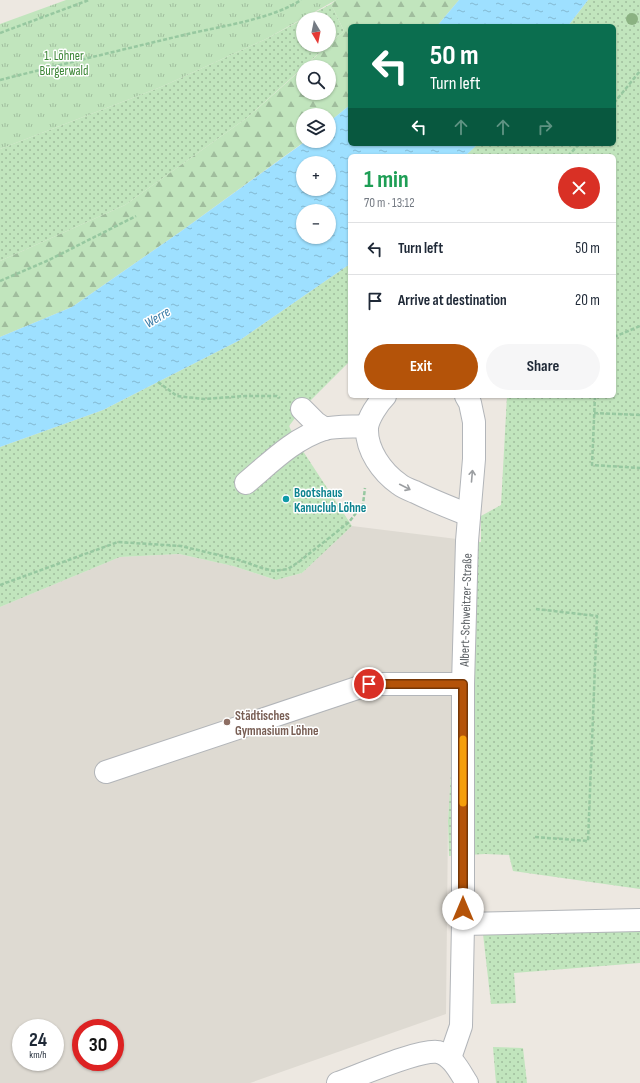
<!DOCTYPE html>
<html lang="en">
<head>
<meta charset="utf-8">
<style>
	:root { --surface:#fff; --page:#f6f6f7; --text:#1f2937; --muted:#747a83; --line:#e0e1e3; --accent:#b45309 }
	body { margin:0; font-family:"Sofia Sans Condensed",sans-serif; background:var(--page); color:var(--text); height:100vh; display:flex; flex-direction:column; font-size:15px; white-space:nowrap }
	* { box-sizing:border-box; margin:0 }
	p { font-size:13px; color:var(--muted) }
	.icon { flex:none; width:22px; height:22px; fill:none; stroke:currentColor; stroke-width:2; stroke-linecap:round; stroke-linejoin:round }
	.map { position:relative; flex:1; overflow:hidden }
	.panel { position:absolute; left:348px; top:154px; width:268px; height:244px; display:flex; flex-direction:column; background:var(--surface); border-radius:6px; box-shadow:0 1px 3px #0004 }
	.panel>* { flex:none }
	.top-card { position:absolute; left:348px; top:24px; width:268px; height:122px; border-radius:6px; box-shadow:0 1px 3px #0004; background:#0b6e4f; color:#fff; overflow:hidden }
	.needle { width:26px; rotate:170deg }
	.fabs { position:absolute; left:296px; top:12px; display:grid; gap:8px }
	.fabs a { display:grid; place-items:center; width:40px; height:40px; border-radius:50%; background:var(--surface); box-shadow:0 1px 3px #0004; font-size:20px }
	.speed { position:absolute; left:12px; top:1019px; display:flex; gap:8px; font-size:20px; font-weight:700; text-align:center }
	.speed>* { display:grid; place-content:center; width:52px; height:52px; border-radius:50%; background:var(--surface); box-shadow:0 1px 3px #0004; line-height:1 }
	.speed small { font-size:10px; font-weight:400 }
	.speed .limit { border:6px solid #d22; background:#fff; color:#111 }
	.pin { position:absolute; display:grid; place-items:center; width:34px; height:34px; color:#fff; margin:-17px; border:2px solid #fff; border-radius:50%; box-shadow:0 1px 4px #0007 }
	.me { position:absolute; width:44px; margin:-22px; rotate:0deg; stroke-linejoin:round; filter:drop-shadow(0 0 3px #0008) }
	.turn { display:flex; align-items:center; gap:14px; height:84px; padding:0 16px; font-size:18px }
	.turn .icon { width:52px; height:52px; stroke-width:2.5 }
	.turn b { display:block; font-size:28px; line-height:34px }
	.lanes { display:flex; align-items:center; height:38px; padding:0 16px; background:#0003; justify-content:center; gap:20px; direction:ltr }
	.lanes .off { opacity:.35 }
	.round { display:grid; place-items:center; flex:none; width:42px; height:42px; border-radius:21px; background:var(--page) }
	.summary { display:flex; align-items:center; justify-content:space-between; height:68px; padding:0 16px }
	h1 { font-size:24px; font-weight:700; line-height:30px; color:#1e9e55 }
	.primary-button { display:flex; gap:8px; margin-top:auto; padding:8px 16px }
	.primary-button a { flex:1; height:46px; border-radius:24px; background:var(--accent); color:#fff; font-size:16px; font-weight:700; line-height:46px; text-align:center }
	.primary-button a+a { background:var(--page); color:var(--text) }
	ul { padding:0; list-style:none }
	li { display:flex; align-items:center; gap:12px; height:52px; padding:0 16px; border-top:1px solid var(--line) }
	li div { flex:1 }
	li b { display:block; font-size:15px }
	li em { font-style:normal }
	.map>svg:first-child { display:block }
	.education { fill:#dedad2; fill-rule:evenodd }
	.grass { fill:url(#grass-dots) }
	.forest { fill:url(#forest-firs) }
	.park { fill:url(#park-tufts) }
	.water { fill:url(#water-ripples); fill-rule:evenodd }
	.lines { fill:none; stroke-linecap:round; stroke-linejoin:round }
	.minor-casing { stroke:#b2b5b9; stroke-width:24 }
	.path { stroke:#97c8a0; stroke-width:2.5; stroke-dasharray:4 2; stroke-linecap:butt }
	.minor { stroke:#fff; stroke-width:22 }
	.tree { fill:#8bb282 }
	.oneway { stroke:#9b9ea1 }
	.route-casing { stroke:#753606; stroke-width:10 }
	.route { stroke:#b45309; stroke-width:7 }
	.slow { stroke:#f59e0b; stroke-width:7 }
	.culture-dot { fill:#0f9aa8; stroke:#fff; stroke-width:1.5 }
	.education-dot { fill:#8d6e63; stroke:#fff; stroke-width:1.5 }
	.labels { text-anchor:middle; stroke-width:3; stroke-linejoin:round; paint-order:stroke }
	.park-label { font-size:13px; fill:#3b8535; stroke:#fff }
	.culture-label { font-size:13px; font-weight:bold; fill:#0d838f; stroke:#fff; text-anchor:start }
	.street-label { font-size:13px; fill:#595e62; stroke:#fff }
	.education-label { font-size:13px; font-weight:bold; fill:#785e54; stroke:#fff; text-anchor:start }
	.water-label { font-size:14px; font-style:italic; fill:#3a7ca7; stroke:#fff }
</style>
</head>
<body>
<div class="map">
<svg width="640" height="1083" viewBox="0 0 640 1083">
	<defs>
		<pattern id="grass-dots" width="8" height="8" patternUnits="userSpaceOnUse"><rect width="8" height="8" fill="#c1e5bd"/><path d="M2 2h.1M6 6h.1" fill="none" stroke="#a0bd9d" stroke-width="1.8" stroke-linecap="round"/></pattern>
		<pattern id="forest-firs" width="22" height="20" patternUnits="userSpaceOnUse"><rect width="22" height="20" fill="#c1e5bd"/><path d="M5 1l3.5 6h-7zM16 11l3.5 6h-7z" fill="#a0bd9d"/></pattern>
		<pattern id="park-tufts" width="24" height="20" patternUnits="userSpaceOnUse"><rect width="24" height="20" fill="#c1e5bd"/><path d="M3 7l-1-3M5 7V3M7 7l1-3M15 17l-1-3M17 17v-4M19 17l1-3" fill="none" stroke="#a0bd9d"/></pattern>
		<pattern id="water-ripples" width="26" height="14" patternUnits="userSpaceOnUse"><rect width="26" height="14" fill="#9ee0ff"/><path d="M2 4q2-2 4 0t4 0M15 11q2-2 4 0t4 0" fill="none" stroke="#84b9d2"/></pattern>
	</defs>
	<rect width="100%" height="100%" fill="#ede8e1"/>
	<path class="education" d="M352,526L465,540L448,821L446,1014L250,1083H0V607L120,557L179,554L233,566L276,580L302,573ZM21,1028H55V1062H21ZM81,1028H115V1062H81Z"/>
	<g class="grass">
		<polygon points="588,0 640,0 640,889 513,871 509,855 485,854 449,856 448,821 465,540 481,542 481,516 501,505 507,396 614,396 614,156 465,156 478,144 614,144 614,26 568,26"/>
		<polygon points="331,4 344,31 329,44 329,19 303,19"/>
		<polygon points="303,19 303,45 328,45 248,117 125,205 0,261 0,149 161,87 266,39"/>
		<polygon points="350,264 350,361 302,409 289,426 297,442 352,526 302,573 276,580 233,566 179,554 120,557 0,607 0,447 103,410 240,340"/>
		<polygon points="640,930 640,963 514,973 516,1003 491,1004 483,934"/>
		<polygon points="493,1047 523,1048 527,1083 496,1083"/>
	</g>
	<polygon class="forest" points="336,0 459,0 437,26 350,26 350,105 329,122 329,115 303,115 303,141 306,141 304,142 180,232 72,307 0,337 0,261 125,205 248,117 303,68 303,93 329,93 329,67 304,67 344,31 331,4"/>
	<polygon class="park" points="66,0 336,0 266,39 161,87 0,149 0,24"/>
	<g class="water">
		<polygon points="459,0 588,0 568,26 437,26"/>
		<path d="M350,105V144H478L465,156H350V264L240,340L103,410L0,447V337L72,307L180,232L306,141H329V122ZM303,163H329V189H303ZM303,211H329V237H303Z"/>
	</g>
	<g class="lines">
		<g class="minor-casing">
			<g id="minor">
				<path d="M385,396C378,403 368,418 367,428C366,450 382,472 399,484C404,488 410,490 415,492C433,501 451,508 469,515"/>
				<polyline points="302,409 316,423 325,429"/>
				<path d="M246,483C270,463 293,439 324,429C335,426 355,427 367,426"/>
				<polyline points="106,772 369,684 463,684"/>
				<polyline points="463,924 640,920"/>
				<path id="s1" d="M450,1058L461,1026L463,924V684L467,541L474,459V422L470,403L466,396"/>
				<path d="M338,1083C358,1076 419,1049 438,1052C452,1055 460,1072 467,1083"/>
			</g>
		</g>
		<g class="path">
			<polyline points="0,33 89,0"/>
			<path d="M0,80C63,64 125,49 188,34C222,26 272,19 301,0"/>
			<polyline points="614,103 640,71"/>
			<polyline points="568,156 579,144"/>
			<polyline points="0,281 49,260 136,216"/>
			<polyline points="614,337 640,326"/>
			<polyline points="158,382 177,396 204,399 245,396 277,396 280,398"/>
			<polyline points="595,396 592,465 640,468"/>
			<polyline points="594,413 640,415"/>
			<polyline points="0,585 118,542 181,546 239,560 262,568 274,571 288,569 300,561 349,522 363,504 365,488"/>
			<polyline points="535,837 588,841 597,616 536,609"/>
		</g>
		<use href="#minor" class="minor"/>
	</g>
	<circle class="tree" cx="632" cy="19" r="6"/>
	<defs><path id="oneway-shaft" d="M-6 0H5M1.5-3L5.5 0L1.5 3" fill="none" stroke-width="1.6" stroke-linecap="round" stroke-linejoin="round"/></defs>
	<g class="oneway">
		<use href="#oneway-shaft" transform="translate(472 476) rotate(-85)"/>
		<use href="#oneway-shaft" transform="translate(405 487) rotate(27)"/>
	</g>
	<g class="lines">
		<g class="route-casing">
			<polyline id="route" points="369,684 463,684 463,909"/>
		</g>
		<use href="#route" class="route"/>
		<polyline class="slow" points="463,739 463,803"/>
	</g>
	<circle class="culture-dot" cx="286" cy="499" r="4"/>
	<circle class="education-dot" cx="227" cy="722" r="4"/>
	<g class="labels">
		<g class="park-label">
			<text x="64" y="60">1. Löhner<tspan x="64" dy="15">Bürgerwald</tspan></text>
		</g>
		<g class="culture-label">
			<text x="294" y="497">Bootshaus<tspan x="294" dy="15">Kanuclub Löhne</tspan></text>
		</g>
		<g class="street-label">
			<text dy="5" stroke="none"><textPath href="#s1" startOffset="450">Albert-Schweitzer-Straße</textPath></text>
		</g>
		<g class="education-label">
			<text x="235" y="720">Städtisches<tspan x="235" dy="15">Gymnasium Löhne</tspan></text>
		</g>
		<g class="water-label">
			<text transform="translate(157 317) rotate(-31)" y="5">Werre</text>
		</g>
	</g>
</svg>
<div class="fabs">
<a><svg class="needle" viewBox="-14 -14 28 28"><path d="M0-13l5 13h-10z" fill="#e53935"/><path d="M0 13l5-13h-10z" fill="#747a83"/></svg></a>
<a><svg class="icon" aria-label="search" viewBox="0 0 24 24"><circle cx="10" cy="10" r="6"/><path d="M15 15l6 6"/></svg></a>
<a><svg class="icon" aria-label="layers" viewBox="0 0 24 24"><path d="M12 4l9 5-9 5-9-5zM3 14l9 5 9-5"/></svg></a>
<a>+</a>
<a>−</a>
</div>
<div class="speed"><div>24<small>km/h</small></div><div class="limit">30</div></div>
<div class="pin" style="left:369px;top:684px;background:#d93025"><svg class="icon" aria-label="arrive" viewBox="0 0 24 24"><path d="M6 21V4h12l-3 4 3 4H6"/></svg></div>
<svg class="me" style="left:463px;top:909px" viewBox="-20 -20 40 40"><circle r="19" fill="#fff"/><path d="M0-13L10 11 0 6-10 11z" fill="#b45309"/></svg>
<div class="top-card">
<div class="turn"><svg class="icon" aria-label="left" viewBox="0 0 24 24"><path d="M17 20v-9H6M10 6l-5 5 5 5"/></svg><div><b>50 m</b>Turn left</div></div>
<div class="lanes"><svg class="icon" aria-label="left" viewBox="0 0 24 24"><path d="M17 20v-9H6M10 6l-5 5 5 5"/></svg><svg class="icon off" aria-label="ahead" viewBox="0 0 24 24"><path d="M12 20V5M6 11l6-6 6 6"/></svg><svg class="icon off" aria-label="ahead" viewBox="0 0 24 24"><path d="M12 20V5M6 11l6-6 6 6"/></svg><svg class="icon off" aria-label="right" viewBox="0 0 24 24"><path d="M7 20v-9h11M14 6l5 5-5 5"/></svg></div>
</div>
<section class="panel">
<div class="summary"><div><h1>1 min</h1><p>70 m · 13:12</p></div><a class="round" style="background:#d93025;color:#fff"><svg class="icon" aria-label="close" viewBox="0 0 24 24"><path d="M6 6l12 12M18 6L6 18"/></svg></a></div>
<ul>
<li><svg class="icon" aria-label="left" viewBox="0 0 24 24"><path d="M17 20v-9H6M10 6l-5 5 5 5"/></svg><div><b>Turn left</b></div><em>50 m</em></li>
<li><svg class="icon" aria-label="arrive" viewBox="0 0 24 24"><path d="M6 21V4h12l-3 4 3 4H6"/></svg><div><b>Arrive at destination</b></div><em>20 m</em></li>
</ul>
<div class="primary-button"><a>Exit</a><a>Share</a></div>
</section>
</div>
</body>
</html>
